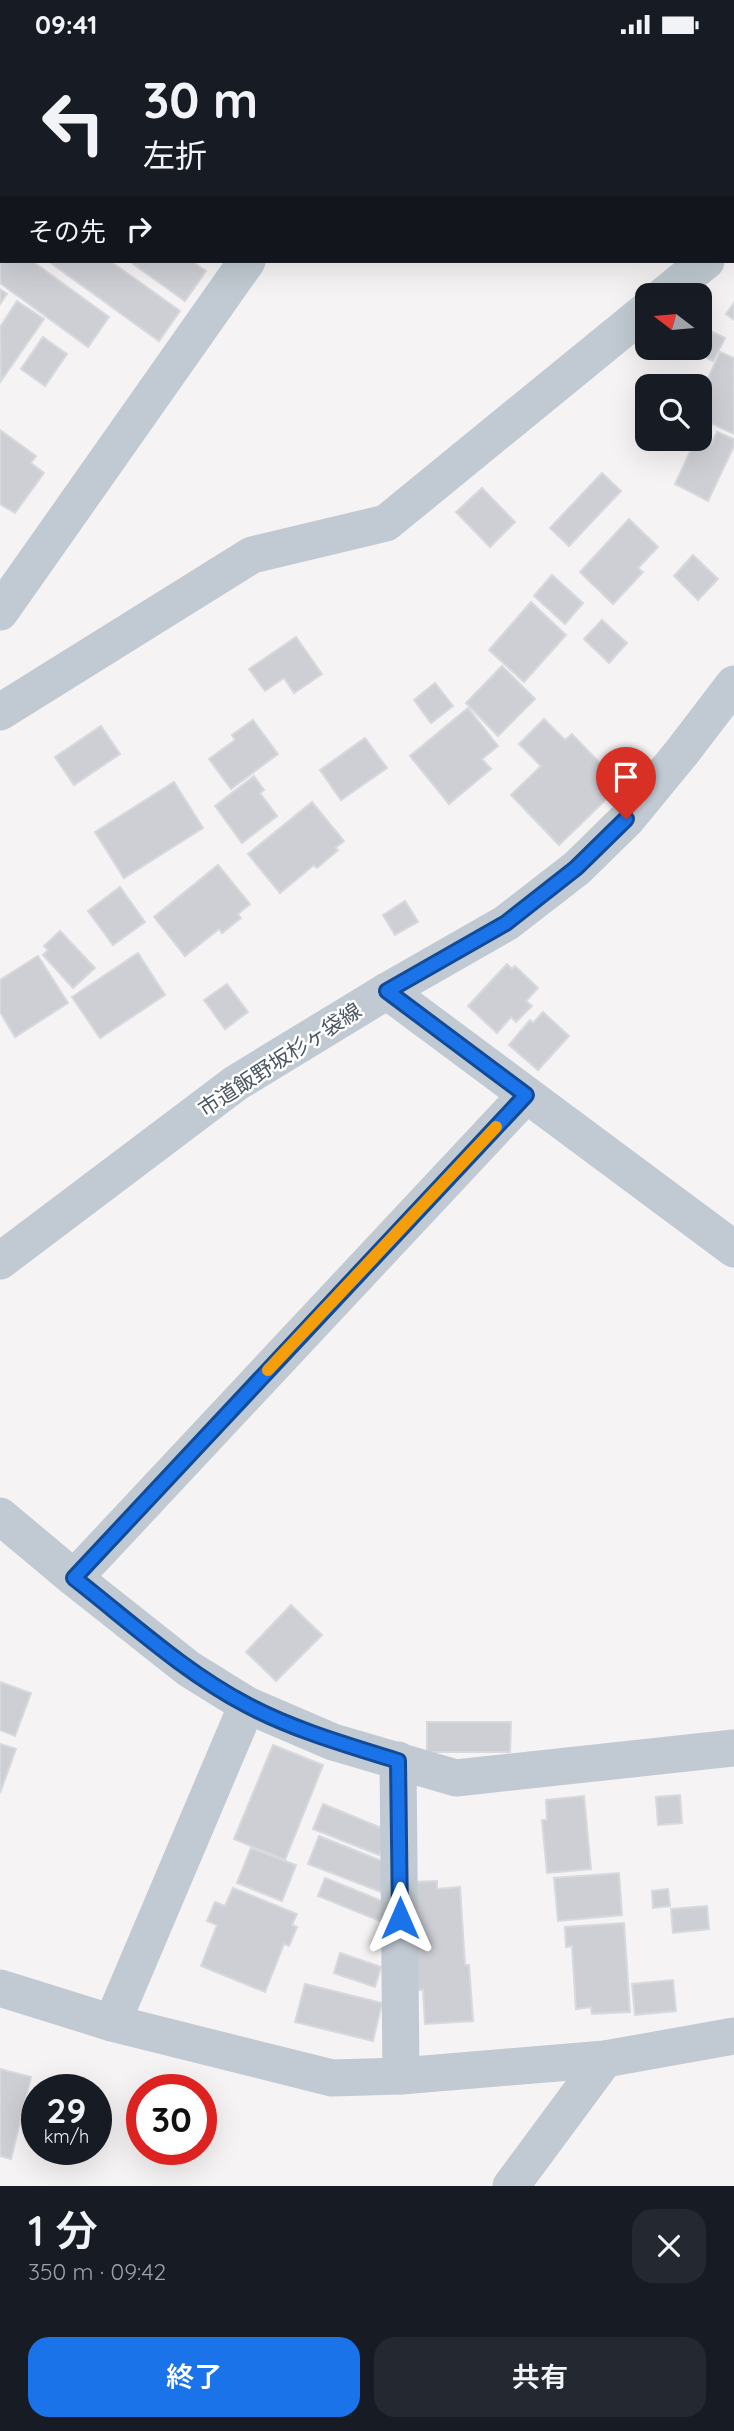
<!DOCTYPE html>
<html lang="ja">
<head>
<meta charset="utf-8">
<style>
	:root { --surface:#171b24; --page:#242831; --text:#f1f3f6; --muted:#9ea1a6; --accent:#1a73e8 }
	body { margin:0; font-family:Quicksand,"Noto Sans JP",sans-serif; background:var(--page); color:var(--text); height:100vh; display:flex; flex-direction:column; font-size:26px; white-space:nowrap }
	* { box-sizing:border-box; margin:0 }
	p { font-size:23px; color:var(--muted) }
	.icon { flex:none; width:38px; height:38px; fill:none; stroke:currentColor; stroke-width:2; stroke-linecap:round; stroke-linejoin:round }
	.map { position:relative; height:2137px; overflow:hidden }
	.drawer { display:flex; flex-direction:column; background:var(--surface); flex:1 }
	.drawer>* { flex:none }
	.banner { position:absolute; left:0px; top:0px; width:735px; height:214px; box-shadow:0 7px 28px #0002; background:#171b24; color:var(--text); overflow:hidden }
	.needle { width:46px; rotate:286deg }
	.fabs { position:absolute; left:635px; top:234px; display:grid; gap:14px }
	.fabs a { display:grid; place-items:center; width:77px; height:77px; border-radius:14px; background:var(--surface); box-shadow:0 7px 28px #0002; font-size:35px }
	.speed { position:absolute; left:21px; top:2025px; display:flex; gap:14px; font-size:35px; font-weight:700; text-align:center }
	.speed>* { display:grid; place-content:center; width:91px; height:91px; border-radius:50%; background:var(--surface); box-shadow:0 7px 28px #0002; line-height:1 }
	.speed small { font-size:18px; font-weight:400 }
	.speed .limit { border:10px solid #d22; background:#fff; color:#111 }
	.pin { position:absolute; display:grid; place-items:center; width:60px; height:60px; color:#fff; margin:-72px -30px; border-radius:50% 50% 50% 0; rotate:-45deg; box-shadow:0 0 7px #0007 }
	.pin .icon { rotate:45deg }
	.me { position:absolute; width:77px; margin:-38px; rotate:0deg; stroke-linejoin:round; filter:drop-shadow(0 0 5px #0008) }
	.turn { display:flex; align-items:center; gap:24px; height:147px; padding:0 28px; font-size:32px }
	.turn .icon { width:91px; height:91px; stroke-width:2.5 }
	.turn b { display:block; font-size:49px; line-height:60px }
	.then { display:flex; align-items:center; height:66px; padding:0 28px; background:#0003; gap:14px; font-size:26px }
	.round { display:grid; place-items:center; flex:none; width:74px; height:74px; border-radius:21px; background:var(--page) }
	.headline { display:flex; align-items:center; justify-content:space-between; height:119px; padding:0 28px }
	h1 { font-size:42px; font-weight:600; line-height:52px }
	.button { display:flex; gap:14px; margin-top:auto; padding:14px 28px }
	.button a { flex:1; height:80px; border-radius:21px; background:var(--accent); color:#fff; font-size:28px; font-weight:600; line-height:80px; text-align:center }
	.button a+a { background:var(--page); color:var(--text) }
	.status { display:flex; justify-content:space-between; align-items:center; height:49px; padding:0 35px; background:var(--surface); direction:ltr }
	.status svg { height:19px; fill:currentColor }
	.map>svg:first-child { display:block }
	.building { fill:#cdcfd5; stroke:#d7d9de; stroke-width:2 }
	.lines { fill:none; stroke-linecap:round; stroke-linejoin:round }
	.minor { stroke:#c1cad2; stroke-width:37 }
	.route-casing { stroke:#114b97; stroke-width:18 }
	.route { stroke:#1a73e8; stroke-width:12 }
	.slow { stroke:#f59e0b; stroke-width:12 }
	.labels { text-anchor:middle; stroke-width:5; stroke-linejoin:round; paint-order:stroke }
	.street-label { font-size:21px; fill:#4a5661; stroke:#fff }
</style>
</head>
<body>
<div class="status"><b>09:41</b><svg viewBox="0 0 49 12"><path d="M0 12V9h3v3zM5 12V6h3v6zM10 12V3h3v9zM15 12V0h3v12zM26 1h20v11H26zM47 4h2v5h-2z"/></svg></div>
<div class="map">
<svg width="734" height="2137" viewBox="0 0 734 2137">
	<rect width="100%" height="100%" fill="#f5f3f3"/>
	<g class="building">
		<polygon points="0,0 44,0 2,2 2,16"/>
		<polygon points="0,25 2,26 0,62"/>
		<polygon points="0,132 2,133 2,178 0,177"/>
		<polygon points="0,189 2,212 32,212 109,268 88,298 0,234"/>
		<polygon points="48,212 110,212 180,262 159,292"/>
		<polygon points="129,212 191,212 206,222 185,252"/>
		<polygon points="0,240 7,245 0,255"/>
		<polygon points="17,252 44,270 1,332 0,278"/>
		<polygon points="734,254 734,271 726,265"/>
		<polygon points="710,282 725,289 713,312 699,305"/>
		<polygon points="43,288 67,305 45,337 21,320"/>
		<polygon points="720,303 734,309 734,385 700,369 700,347"/>
		<polygon points="0,381 36,407 31,414 44,424 15,464 0,455"/>
		<polygon points="717,383 734,390 734,397 708,452 675,435 696,390 700,390 700,387 712,394"/>
		<polygon points="602,424 621,442 569,497 550,479"/>
		<polygon points="482,439 515,473 490,498 456,463"/>
		<polygon points="629,470 658,498 638,519 643,523 613,555 580,523"/>
		<polygon points="693,506 718,530 698,551 674,527"/>
		<polygon points="552,526 583,554 565,575 534,547"/>
		<polygon points="531,553 566,586 524,633 489,601"/>
		<polygon points="602,571 627,594 609,614 584,590"/>
		<polygon points="296,588 322,625 294,644 284,629 265,642 249,620"/>
		<polygon points="502,617 535,650 498,687 466,654"/>
		<polygon points="435,634 453,657 431,674 414,651"/>
		<polygon points="468,659 498,697 482,710 491,720 449,755 410,707"/>
		<polygon points="544,670 565,691 572,685 621,736 559,796 511,746 541,717 519,695"/>
		<polygon points="253,671 278,705 231,740 209,710 235,691 232,686"/>
		<polygon points="101,677 120,705 74,736 55,708"/>
		<polygon points="365,689 387,719 341,751 320,721"/>
		<polygon points="254,727 264,741 260,744 277,767 242,794 215,757"/>
		<polygon points="174,733 203,779 124,829 95,783"/>
		<polygon points="312,753 344,792 335,799 338,801 317,819 314,816 280,844 248,805"/>
		<polygon points="218,816 250,855 238,865 241,869 222,884 219,880 185,907 154,868"/>
		<polygon points="120,838 145,873 113,896 88,862"/>
		<polygon points="405,852 418,873 395,886 383,866"/>
		<polygon points="60,882 95,919 73,939 43,906 48,901 44,897"/>
		<polygon points="138,904 165,946 100,989 72,948"/>
		<polygon points="38,907 68,954 15,988 0,963 0,931"/>
		<polygon points="507,915 512,920 515,917 538,939 526,952 532,957 516,973 511,968 497,984 468,957"/>
		<polygon points="227,935 248,963 225,980 204,951"/>
		<polygon points="543,963 569,987 538,1021 509,996 530,971 533,974"/>
		<polygon points="291,1556 322,1586 276,1632 246,1603"/>
		<polygon points="0,1633 31,1644 15,1687 0,1681"/>
		<polygon points="427,1673 511,1673 510,1703 427,1703"/>
		<polygon points="0,1695 16,1700 0,1744"/>
		<polygon points="273,1696 323,1716 285,1811 234,1790"/>
		<polygon points="680,1746 682,1774 658,1776 656,1748"/>
		<polygon points="584,1747 591,1820 547,1824 542,1771 547,1771 546,1751"/>
		<polygon points="323,1755 389,1782 379,1806 313,1780"/>
		<polygon points="319,1787 392,1816 381,1843 308,1815"/>
		<polygon points="251,1799 296,1816 282,1852 237,1834"/>
		<polygon points="619,1824 622,1866 558,1872 554,1829"/>
		<polygon points="325,1829 387,1854 380,1872 318,1847"/>
		<polygon points="437,1832 437,1840 460,1838 465,1916 469,1916 473,1972 425,1975 423,1941 413,1941 412,1833"/>
		<polygon points="233,1839 297,1865 292,1876 297,1878 289,1897 284,1895 265,1943 201,1917 217,1876 207,1872 215,1853 225,1857"/>
		<polygon points="668,1840 670,1857 653,1859 652,1842"/>
		<polygon points="707,1857 709,1880 673,1884 671,1860"/>
		<polygon points="624,1874 630,1963 592,1965 591,1958 576,1960 572,1897 566,1898 565,1878"/>
		<polygon points="340,1904 381,1918 375,1938 334,1924"/>
		<polygon points="673,1931 676,1962 635,1966 632,1935"/>
		<polygon points="305,1935 382,1954 373,1992 295,1973"/>
		<polygon points="0,2020 31,2028 11,2110 0,2107"/>
	</g>
	<g class="lines">
		<g class="minor">
			<polyline points="538,0 541,2"/>
			<polyline points="396,2 397,0"/>
			<polyline points="733,137 734,137"/>
			<polyline points="733,189 734,189"/>
			<polyline points="663,247 706,212"/>
			<polyline points="0,563 247,212"/>
			<polyline points="0,663 252,506 386,474 648,260"/>
			<polyline points="387,942 734,1200"/>
			<polyline points="0,1212 236,1034 387,942 506,874 577,819 627,770 682,703 734,635"/>
			<polyline points="0,1467 74,1529 189,1620 247,1656 333,1693 456,1729 734,1699"/>
			<polyline points="74,1529 526,1046"/>
			<polyline points="398,1711 401,2027"/>
			<polyline points="0,1939 112,1974 332,2029 401,2027 605,2010 734,1987"/>
			<polyline points="112,1974 247,1656"/>
			<polyline points="511,2137 605,2010"/>
		</g>
	</g>
	<g class="lines">
		<g class="route-casing">
			<path id="route" d="M400,1869L398,1712C347,1696 294,1681 247,1656C184,1623 129,1572 74,1529L526,1046L387,942L506,874L576,819L626,770"/>
		</g>
		<use href="#route" class="route"/>
		<polyline class="slow" points="268,1321 496,1078"/>
	</g>
	<g class="labels">
		<g class="street-label">
			<text transform="translate(280 1011) rotate(-33)" y="7">市道飯野坂杉ヶ袋線</text>
		</g>
	</g>
</svg>
<div class="fabs">
<a><svg class="needle" viewBox="-14 -14 28 28"><path d="M0-13l5 13h-10z" fill="#e53935"/><path d="M0 13l5-13h-10z" fill="#9ea1a6"/></svg></a>
<a><svg class="icon" aria-label="search" viewBox="0 0 24 24"><circle cx="10" cy="10" r="6"/><path d="M15 15l6 6"/></svg></a>
</div>
<div class="speed"><div>29<small>km/h</small></div><div class="limit">30</div></div>
<div class="pin" style="left:626px;top:770px;background:#d93025"><svg class="icon" aria-label="arrive" viewBox="0 0 24 24"><path d="M6 21V4h12l-3 4 3 4H6"/></svg></div>
<svg class="me" style="left:400px;top:1869px" viewBox="-20 -20 40 40"><path d="M0-17L14 15 0 8-14 15z" fill="#1a73e8" stroke="#fff" stroke-width="4"/></svg>
<div class="banner">
<div class="turn"><svg class="icon" aria-label="left" viewBox="0 0 24 24"><path d="M17 20v-9H6M10 6l-5 5 5 5"/></svg><div><b>30 m</b>左折</div></div>
<div class="then">その先<svg class="icon" aria-label="right" viewBox="0 0 24 24"><path d="M7 20v-9h11M14 6l5 5-5 5"/></svg></div>
</div>
</div>
<section class="drawer">
<div class="headline"><div><h1>1 分</h1><p>350 m · 09:42</p></div><a class="round"><svg class="icon" aria-label="close" viewBox="0 0 24 24"><path d="M6 6l12 12M18 6L6 18"/></svg></a></div>
<div class="button"><a>終了</a><a>共有</a></div>
</section>
</body>
</html>
